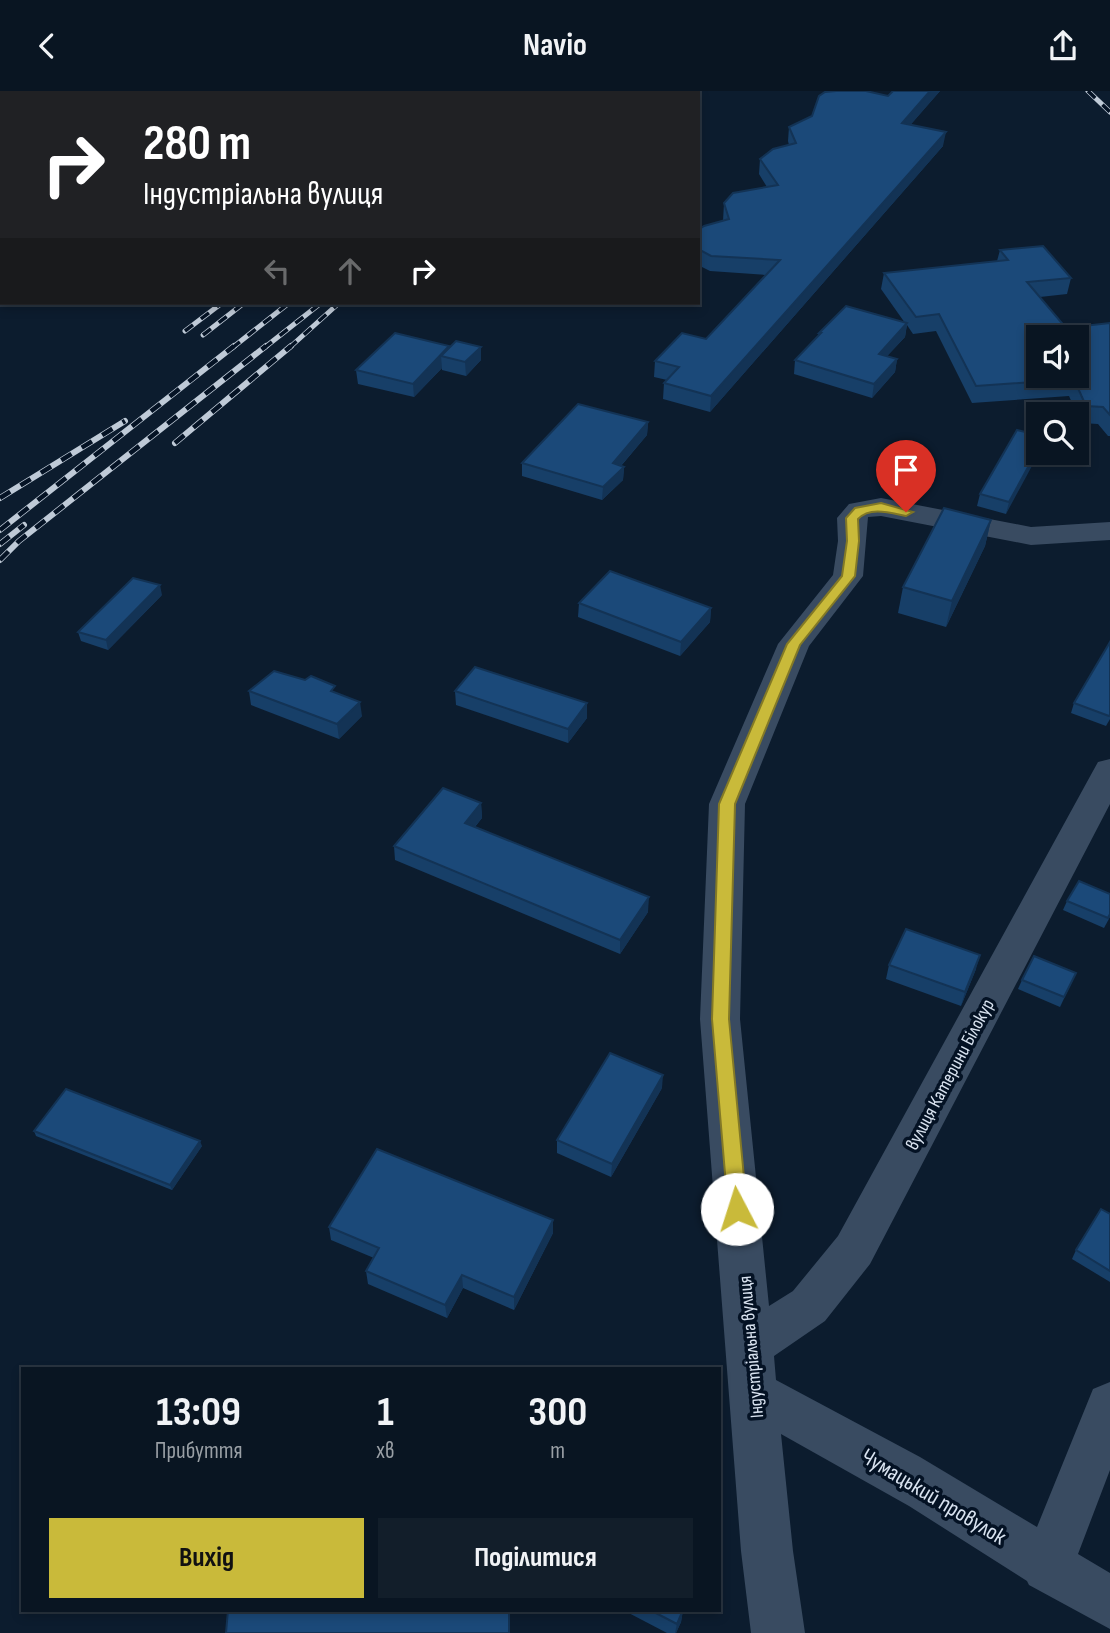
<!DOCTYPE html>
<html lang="uk">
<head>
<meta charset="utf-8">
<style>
	:root { --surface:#091522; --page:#121e2a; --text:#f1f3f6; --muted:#999fa5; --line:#293440; --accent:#c9ba3a }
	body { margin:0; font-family:"Sofia Sans Condensed",sans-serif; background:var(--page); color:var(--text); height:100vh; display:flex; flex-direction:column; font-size:26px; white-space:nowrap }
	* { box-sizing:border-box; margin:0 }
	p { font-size:23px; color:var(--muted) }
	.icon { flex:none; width:38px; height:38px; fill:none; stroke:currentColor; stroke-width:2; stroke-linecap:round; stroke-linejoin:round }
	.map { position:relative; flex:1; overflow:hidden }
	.drawer { position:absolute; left:21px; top:1276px; width:700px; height:245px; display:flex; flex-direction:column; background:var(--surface); border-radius:0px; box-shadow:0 4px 10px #0003,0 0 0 2px var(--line) }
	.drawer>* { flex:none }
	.guide { position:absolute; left:0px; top:0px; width:700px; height:214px; box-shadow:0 4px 10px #0003,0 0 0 2px var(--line); background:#202124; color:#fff; overflow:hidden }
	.tools { position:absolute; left:1026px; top:234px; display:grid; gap:14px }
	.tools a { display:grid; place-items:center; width:63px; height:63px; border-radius:0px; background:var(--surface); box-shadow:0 4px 10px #0003,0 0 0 2px var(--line); font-size:35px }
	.pin { position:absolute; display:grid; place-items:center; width:60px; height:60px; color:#fff; margin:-72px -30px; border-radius:50% 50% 50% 0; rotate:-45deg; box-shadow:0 0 7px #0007 }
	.pin .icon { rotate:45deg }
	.me { position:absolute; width:77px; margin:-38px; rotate:355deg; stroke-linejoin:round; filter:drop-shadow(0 0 5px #0008) }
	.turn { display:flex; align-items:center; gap:24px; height:147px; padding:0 28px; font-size:32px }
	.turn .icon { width:91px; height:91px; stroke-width:2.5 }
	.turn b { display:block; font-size:49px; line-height:60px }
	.lanes { display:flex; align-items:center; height:66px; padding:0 28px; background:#0003; justify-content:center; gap:35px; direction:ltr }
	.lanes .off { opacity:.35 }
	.eta { display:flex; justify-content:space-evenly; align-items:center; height:119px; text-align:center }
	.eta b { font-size:42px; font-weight:700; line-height:49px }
	.cta { display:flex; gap:14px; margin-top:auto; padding:14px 28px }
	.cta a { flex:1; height:80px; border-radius:0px; background:var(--accent); color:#111; font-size:28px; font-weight:700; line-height:80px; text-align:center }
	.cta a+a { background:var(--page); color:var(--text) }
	header { display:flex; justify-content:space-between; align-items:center; height:91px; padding:0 28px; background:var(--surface); font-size:32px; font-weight:700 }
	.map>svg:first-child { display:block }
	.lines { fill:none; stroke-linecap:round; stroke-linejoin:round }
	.minor { fill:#394b61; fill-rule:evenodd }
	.rail-far1-casing { stroke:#bfcad7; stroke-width:5 }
	.rail-casing { stroke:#bfcad7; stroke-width:6 }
	.rail-far1 { stroke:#041224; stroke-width:3.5; stroke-dasharray:10; stroke-linecap:butt }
	.rail { stroke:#041224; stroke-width:4.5; stroke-dasharray:12; stroke-linecap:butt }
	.wall { fill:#173f68 }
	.shaded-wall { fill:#133355 }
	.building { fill:#1b4979; stroke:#133355; stroke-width:2; fill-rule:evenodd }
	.route { fill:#c9ba3a; stroke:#837926; stroke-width:2 }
	.labels { text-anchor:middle; stroke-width:7; stroke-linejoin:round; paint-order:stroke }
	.street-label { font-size:19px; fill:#d9e3f0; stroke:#041224 }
	.near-street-label { font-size:23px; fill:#d9e3f0; stroke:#041224 }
</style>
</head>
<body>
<header><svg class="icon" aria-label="back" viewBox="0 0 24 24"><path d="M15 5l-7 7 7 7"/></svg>Navio<svg class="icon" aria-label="share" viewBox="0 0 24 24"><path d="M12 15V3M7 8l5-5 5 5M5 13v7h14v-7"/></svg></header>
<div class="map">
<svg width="1110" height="1542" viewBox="0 0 1110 1542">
	<rect width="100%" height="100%" fill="#0c1c2e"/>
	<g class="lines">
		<polygon class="minor" points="881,407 1031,436 1110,431 1110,449 1031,454 881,425 868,426 863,485 809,555 745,713 740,928 769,1215 793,1200 838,1145 1093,680 1098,671 1110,668 1110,713 870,1173 825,1230 774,1265 776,1289 920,1366 1037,1436 1093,1298 1110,1291 1110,1379 1078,1463 1110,1482 1110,1538 1029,1494 1027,1490 909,1415 781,1343 793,1460 805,1542 751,1542 741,1460 700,928 709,713 778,553 833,484 838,450 837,427 849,413"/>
		<g class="rail-far1-casing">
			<g id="rail-far1">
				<polyline points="1088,0 1110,21"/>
				<polyline points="342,2 345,0"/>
				<polyline points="502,2 505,0"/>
				<polyline points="519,2 522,0"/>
				<polyline points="555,2 558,0"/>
				<polyline points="587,2 589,0"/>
				<polyline points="611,2 613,0"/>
				<polyline points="185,240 222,212"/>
				<polyline points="203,244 244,212"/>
				<polyline points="232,257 289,212"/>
				<polyline points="264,257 321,212"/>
				<polyline points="289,257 339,212"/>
			</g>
		</g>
		<g class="rail-casing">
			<g id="rail">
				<polyline points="175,352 291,255"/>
				<polyline points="0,407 125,330"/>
				<polyline points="0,439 234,255"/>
				<polyline points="0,453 24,434"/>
				<polyline points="0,469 19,450 266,255"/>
			</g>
		</g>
		<use href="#rail-far1" class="rail-far1"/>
		<use href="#rail" class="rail"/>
	</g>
	<g class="wall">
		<polygon points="893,0 940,0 911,33 943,55 710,321 663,308 664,292 667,289 654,286 655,270 706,248 766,184 710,180 698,174 698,139 723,130 724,112 767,96 759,83 760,68 789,54 788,50 789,36 888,5"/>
		<polygon points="1000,159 1071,187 1067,203 1040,206 1066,237 1110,232 1110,345 1108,345 1098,333 1081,332 1069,305 972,312 936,240 913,243 907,234 905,246 887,265 897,268 895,281 872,307 794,283 795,269 818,245 819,242 905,232 881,198 884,182 997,170"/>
		<polygon points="449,257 481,269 466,285 442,279 442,277 414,306 358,293 356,279"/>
		<polygon points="648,331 647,344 621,375 624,376 623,389 602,409 522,385 522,372"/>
		<polygon points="1038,344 1006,423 977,415 980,403"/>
		<polygon points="991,429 985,455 946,536 898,522 903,496"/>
		<polygon points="162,504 108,559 81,550 78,541"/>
		<polygon points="579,512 711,517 710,531 680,565 578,526"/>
		<polygon points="1110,551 1110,628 1106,635 1071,622 1074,612"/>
		<polygon points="249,600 335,602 362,625 339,648 251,614"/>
		<polygon points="455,600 587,627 568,652 456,614"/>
		<polygon points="481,712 482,727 475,736 648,821 620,863 395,769 394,755"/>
		<polygon points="1110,803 1110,826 1104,837 1063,819 1067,810"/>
		<polygon points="889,874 976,878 961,915 886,888"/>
		<polygon points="1076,882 1060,916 1018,898 1022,889"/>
		<polygon points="662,997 611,1086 557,1062 557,1049"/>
		<polygon points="34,1040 202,1055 172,1099 36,1045"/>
		<polygon points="1110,1123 1110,1191 1072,1168 1076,1159"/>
		<polygon points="329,1136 553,1142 514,1219 463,1197 447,1227 368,1193 366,1180 374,1167 331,1149"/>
		<polygon points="623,1519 683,1519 681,1531 676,1542 667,1542"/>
	</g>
	<g class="shaded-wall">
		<polygon points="290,0 305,0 302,2 287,2"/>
		<polygon points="474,0 490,0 487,2 472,2"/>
		<polygon points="930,0 940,0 900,46 902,32"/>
		<polygon points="946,41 943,55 710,321 711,305"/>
		<polygon points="907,232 905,246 877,276 879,263"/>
		<polygon points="449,255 450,268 441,265 442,277 414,306 413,293"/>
		<polygon points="481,256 481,269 466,285 465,271"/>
		<polygon points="897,268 895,281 872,307 874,293"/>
		<polygon points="648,331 647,344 612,385 613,372"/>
		<polygon points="1038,358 1038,362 1039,362 1006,423 1009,411"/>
		<polygon points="624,376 623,389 602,409 603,396"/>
		<polygon points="991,429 985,455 946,536 952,510"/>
		<polygon points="160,494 162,504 108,559 106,549"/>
		<polygon points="711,517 710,531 680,565 681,551"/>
		<polygon points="360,611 362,625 339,648 337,633"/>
		<polygon points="587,612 587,627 568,652 568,638"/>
		<polygon points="481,712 482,727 466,746 465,732"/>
		<polygon points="649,806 648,821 620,863 620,849"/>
		<polygon points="980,864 976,878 961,915 965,901"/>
		<polygon points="663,984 662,997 611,1086 612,1073"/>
		<polygon points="200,1050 202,1055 172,1099 170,1094"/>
		<polygon points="553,1129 553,1142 514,1219 514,1206"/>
		<polygon points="462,1184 463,1197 447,1227 445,1214"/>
		<polygon points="683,1519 681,1531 676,1542 675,1542 677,1533"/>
	</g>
	<g class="building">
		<polygon points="237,0 290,0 287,2 234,2"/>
		<polygon points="429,0 474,0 472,2 427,2"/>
		<polygon points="836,0 866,0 888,5 893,0 930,0 902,32 946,41 711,305 664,292 679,276 655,270 682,242 706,248 780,169 711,165 698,158 698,139 704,135 729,128 724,112 733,102 778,94 760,68 773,58 796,52 789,36 812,25 819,5 825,1"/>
		<path d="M1043,155L1071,187L1027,191L1066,237L1110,232V324L1103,316L1086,315L1074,288L976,295L939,223L916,226L884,182L1008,169L1000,159ZM1038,247H1076V285H1038Z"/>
		<polygon points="846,215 907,232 879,263 897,268 874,293 795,269 821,242 819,242"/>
		<polygon points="395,242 449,255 413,293 356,279"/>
		<polygon points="456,250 481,256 465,271 441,265"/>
		<polygon points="578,313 648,331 613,372 624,376 603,396 522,372"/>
		<polygon points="1017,339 1038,344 1038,358 1009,411 980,403"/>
		<polygon points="944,417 991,429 952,510 903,496"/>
		<polygon points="610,480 711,517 681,551 579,512"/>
		<polygon points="133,487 160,494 106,549 78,541"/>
		<polygon points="1110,551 1110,624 1109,625 1074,612"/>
		<polygon points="475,576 587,612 568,638 455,600"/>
		<polygon points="274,580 305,589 311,585 335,595 331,600 360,611 337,633 249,600"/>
		<polygon points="443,697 481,712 465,732 649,806 620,849 394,755"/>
		<polygon points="1079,790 1110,803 1110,823 1108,827 1067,810"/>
		<polygon points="906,838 980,864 965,901 889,874"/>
		<polygon points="1034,865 1076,882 1064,906 1022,889"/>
		<polygon points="610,962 663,984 612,1073 557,1049"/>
		<polygon points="66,998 200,1050 170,1094 34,1040"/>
		<polygon points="377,1058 553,1129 514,1206 462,1184 445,1214 366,1180 379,1157 329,1136"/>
		<polygon points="1101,1118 1110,1123 1110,1180 1076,1159"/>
		<polygon points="228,1519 509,1519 509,1542 226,1542"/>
		<polygon points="650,1519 683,1519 677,1533"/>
	</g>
	<path class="route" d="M881,412L913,421L906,425C891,422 870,415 858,428L859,450L855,485L800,554L735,713L729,928L747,1118L744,1124L737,1126L731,1124L728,1118L712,928L719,713L787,553L842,485L847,450L846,427L855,417Z"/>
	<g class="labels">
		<g class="street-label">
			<text transform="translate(949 983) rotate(-62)" y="7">вулиця Катерини Білокур</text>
			<text transform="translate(750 1256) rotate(-95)" y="7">Індустріальна вулиця</text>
		</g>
		<g class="near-street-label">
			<text transform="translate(934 1405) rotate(31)" y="8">Чумацький провулок</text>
		</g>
	</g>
</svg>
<div class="tools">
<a><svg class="icon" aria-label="sound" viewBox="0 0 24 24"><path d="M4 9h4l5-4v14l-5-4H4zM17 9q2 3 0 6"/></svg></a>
<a><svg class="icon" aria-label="search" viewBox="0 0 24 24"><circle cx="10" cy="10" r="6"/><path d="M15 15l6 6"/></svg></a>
</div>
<div class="pin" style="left:906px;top:421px;background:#d93025"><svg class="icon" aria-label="arrive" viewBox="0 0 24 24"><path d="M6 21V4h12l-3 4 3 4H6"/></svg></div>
<svg class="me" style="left:737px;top:1118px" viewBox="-20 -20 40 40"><circle r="19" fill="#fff"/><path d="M0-13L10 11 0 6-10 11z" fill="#c9ba3a"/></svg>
<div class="guide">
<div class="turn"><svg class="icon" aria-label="right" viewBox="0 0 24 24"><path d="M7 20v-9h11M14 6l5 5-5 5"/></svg><div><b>280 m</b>Індустріальна вулиця</div></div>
<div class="lanes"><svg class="icon off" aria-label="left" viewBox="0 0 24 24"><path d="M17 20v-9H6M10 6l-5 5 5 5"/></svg><svg class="icon off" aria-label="ahead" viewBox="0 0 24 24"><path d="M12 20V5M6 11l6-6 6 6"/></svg><svg class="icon" aria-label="right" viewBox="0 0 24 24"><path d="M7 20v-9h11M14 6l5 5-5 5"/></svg></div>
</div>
<section class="drawer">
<div class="eta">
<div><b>13:09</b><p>Прибуття</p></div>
<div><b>1</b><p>хв</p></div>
<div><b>300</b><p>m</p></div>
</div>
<div class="cta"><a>Вихід</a><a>Поділитися</a></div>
</section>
</div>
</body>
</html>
